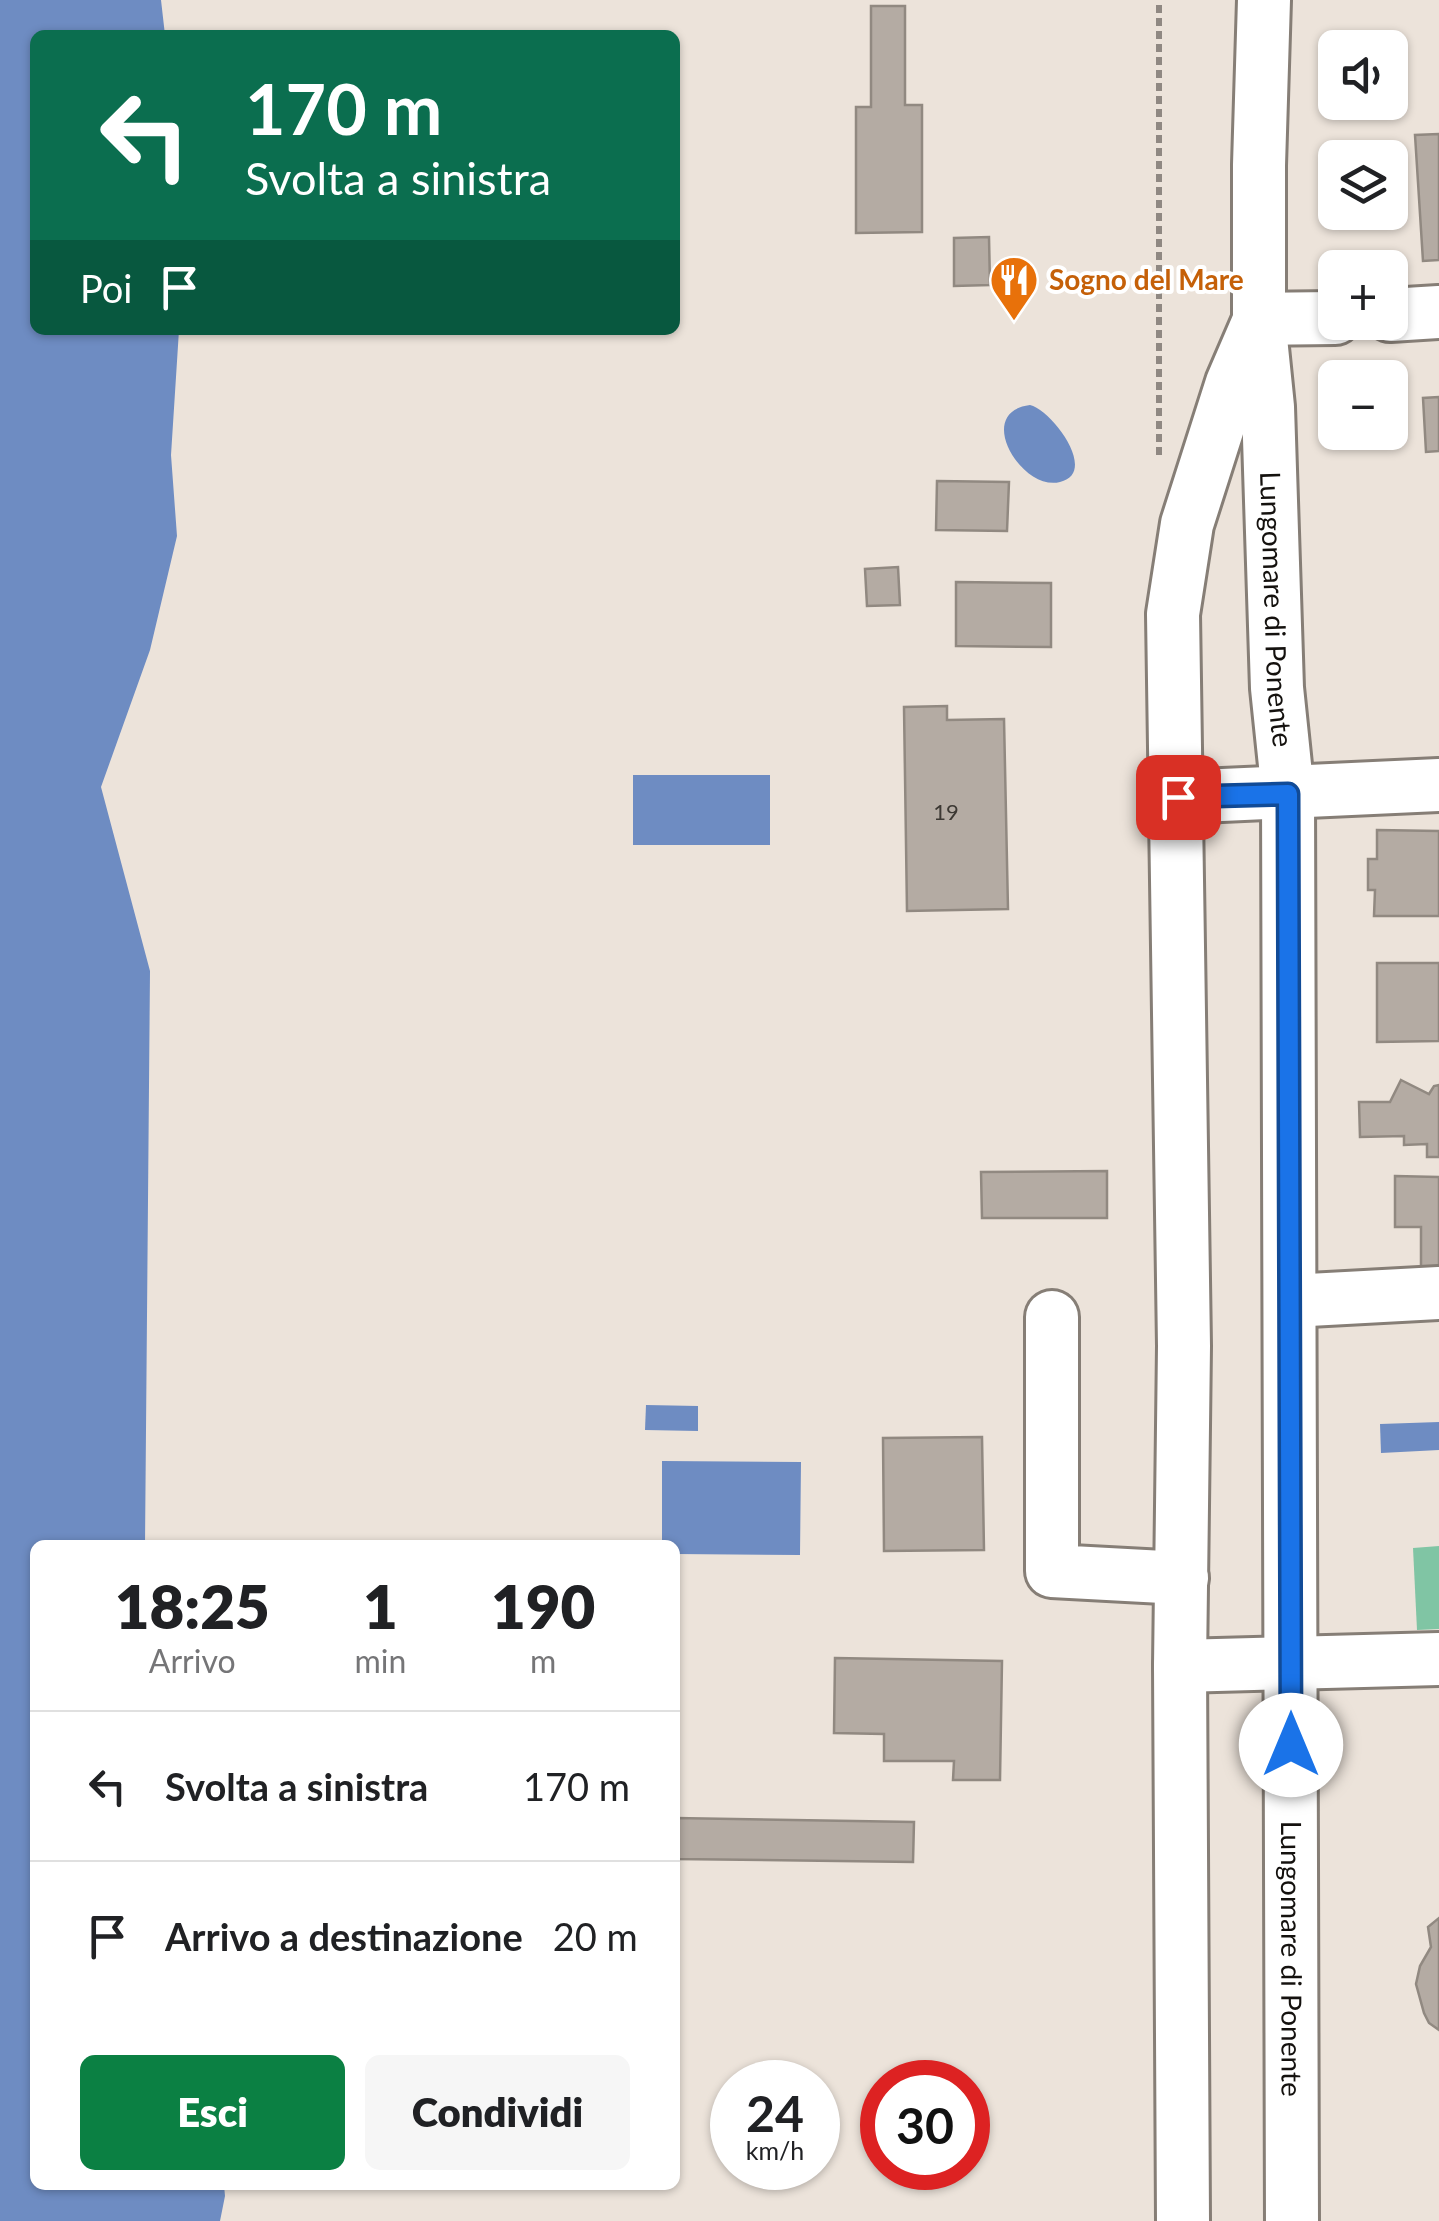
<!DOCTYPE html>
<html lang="it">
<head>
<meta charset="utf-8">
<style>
	:root { --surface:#fff; --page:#f6f6f6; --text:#202124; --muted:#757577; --line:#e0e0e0; --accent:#0b8043 }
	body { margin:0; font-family:Lato,sans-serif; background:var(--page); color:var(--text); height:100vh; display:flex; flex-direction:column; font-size:38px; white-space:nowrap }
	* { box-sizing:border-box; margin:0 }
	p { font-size:32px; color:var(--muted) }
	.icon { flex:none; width:55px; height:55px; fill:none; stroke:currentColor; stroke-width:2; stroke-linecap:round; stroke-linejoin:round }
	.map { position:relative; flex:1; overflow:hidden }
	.panel { position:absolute; left:30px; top:1540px; width:650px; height:650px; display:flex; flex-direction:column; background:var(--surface); border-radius:15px; box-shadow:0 2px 8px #0004 }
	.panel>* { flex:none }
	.guide { position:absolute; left:30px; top:30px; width:650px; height:305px; border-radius:15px; box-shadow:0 2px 8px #0004; background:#0b6e4f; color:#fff; overflow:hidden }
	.fabs { position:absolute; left:1318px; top:30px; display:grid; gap:20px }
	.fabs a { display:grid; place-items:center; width:90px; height:90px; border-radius:15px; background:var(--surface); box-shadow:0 2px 8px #0004; font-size:50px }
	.speed { position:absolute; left:710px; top:2060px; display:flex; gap:20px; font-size:50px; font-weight:700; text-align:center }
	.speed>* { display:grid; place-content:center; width:130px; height:130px; border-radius:50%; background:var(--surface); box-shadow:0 2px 8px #0004; line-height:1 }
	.speed small { font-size:25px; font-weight:400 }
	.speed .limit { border:15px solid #d22; background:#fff; color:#111 }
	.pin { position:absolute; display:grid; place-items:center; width:85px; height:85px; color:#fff; margin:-42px; border-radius:20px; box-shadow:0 5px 15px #0006 }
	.me { position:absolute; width:110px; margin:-55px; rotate:0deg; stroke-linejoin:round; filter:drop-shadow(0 0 8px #0008) }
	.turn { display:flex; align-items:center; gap:35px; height:210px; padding:0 50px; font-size:45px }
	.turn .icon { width:130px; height:130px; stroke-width:2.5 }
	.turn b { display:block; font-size:70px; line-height:85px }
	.then { display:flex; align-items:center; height:95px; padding:0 50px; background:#0003; gap:20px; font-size:38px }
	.eta { display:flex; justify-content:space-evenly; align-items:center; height:170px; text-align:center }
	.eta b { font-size:60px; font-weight:800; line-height:70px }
	.primary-button { display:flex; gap:20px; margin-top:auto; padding:20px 50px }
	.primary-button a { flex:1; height:115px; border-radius:15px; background:var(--accent); color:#fff; font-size:40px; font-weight:800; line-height:115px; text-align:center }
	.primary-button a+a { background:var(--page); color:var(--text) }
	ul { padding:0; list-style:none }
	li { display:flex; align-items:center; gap:30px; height:150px; padding:0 50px; border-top:2px solid var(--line) }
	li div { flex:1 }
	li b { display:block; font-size:38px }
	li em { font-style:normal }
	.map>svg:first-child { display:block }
	.green { fill:#80c5a4 }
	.water { fill:#6e8cc2 }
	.building { fill:#b4aba3; stroke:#918981; stroke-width:2.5 }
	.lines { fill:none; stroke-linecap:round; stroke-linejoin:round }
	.minor-casing { stroke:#867e76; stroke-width:58 }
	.path { stroke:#8f8882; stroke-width:6; stroke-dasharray:8 5; stroke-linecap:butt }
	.minor { stroke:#fff; stroke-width:52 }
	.route-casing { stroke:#114b97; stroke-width:25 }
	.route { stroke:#1a73e8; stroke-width:18 }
	.labels { text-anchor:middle; stroke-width:8; stroke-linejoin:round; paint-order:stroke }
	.number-label { font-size:22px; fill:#3c3833 }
	.food-label { font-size:28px; font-weight:bold; fill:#c56008; stroke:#fff; text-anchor:start }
	.street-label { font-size:28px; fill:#14110e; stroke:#fff }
</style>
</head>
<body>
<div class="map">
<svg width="1439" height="2221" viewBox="0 0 1439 2221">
	<rect width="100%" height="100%" fill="#ece3da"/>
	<polygon class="green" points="1439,1546 1439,1629 1417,1630 1413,1548"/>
	<g class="water">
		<polygon points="0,0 161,0 165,35 35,35 35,330 179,330 171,455 177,536 150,650 101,787 150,971 145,1545 35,1545 35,2185 224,2185 225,2196 220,2221 0,2221"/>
		<path d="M1030,405C1052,410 1099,473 1060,482C1022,492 973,412 1030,405Z"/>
		<rect x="633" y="775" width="137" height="70"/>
		<polygon points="646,1405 698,1406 698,1431 645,1430"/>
		<polygon points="1439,1422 1439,1450 1381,1453 1380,1424"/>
		<polygon points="662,1461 801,1462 800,1555 675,1554 675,1545 662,1545"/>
	</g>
	<g class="building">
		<polygon points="871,6 905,6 905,105 922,105 922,232 856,233 856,107 871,107"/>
		<polygon points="1439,134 1439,260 1423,261 1415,135"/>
		<polygon points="989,237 990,285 954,286 954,238"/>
		<polygon points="1439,397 1439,451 1426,452 1423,398"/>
		<polygon points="937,481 1009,482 1007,531 936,530"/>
		<polygon points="898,567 900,605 867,606 865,569"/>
		<polygon points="956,582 1051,583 1051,647 956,646"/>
		<polygon points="947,706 947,720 1004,719 1008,909 907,911 904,707"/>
		<polygon points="1377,830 1439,831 1439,916 1374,916 1375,890 1368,890 1368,859 1377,859"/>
		<polygon points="1377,963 1439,963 1439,1041 1377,1042"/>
		<polygon points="1401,1080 1429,1094 1434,1086 1439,1085 1439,1157 1427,1157 1427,1144 1404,1145 1404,1136 1360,1137 1359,1102 1390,1102"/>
		<polygon points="1107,1171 1107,1218 982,1218 981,1172"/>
		<polygon points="1395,1176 1439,1177 1439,1267 1421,1267 1421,1227 1395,1227"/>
		<polygon points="982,1437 984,1550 884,1551 883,1438"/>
		<polygon points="835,1658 1002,1661 1000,1780 953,1780 954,1761 884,1761 884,1734 834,1733"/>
		<polygon points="675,1818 914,1822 913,1862 675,1859"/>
		<polygon points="1439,1918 1439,2030 1429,2023 1424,2013 1416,1984 1420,1966 1431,1947 1428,1927"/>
	</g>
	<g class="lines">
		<g class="minor-casing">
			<g id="minor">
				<path id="s1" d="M1264,0L1259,165V319L1268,407L1277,688L1288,794L1292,2221"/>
				<polyline points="1390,315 1439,312"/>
				<polyline points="1259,319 1335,318"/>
				<polyline points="1178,797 1439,785"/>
				<polyline points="1290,1301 1439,1293"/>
				<polyline points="1052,1317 1052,1571 1182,1578"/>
				<polyline points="1180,1666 1439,1659"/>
				<polyline points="1183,2221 1180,1666 1184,1346 1173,614 1187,524 1232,383 1257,325"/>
			</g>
		</g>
		<polyline class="path" points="1159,455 1159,0"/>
		<use href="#minor" class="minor"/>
	</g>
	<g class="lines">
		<g class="route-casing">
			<polyline id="route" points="1178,797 1288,794 1291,1745"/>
		</g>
		<use href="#route" class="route"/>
	</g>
	<defs>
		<g id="restaurant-pin" transform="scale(2.5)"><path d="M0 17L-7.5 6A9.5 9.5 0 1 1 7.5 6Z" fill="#e8710a" stroke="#fff"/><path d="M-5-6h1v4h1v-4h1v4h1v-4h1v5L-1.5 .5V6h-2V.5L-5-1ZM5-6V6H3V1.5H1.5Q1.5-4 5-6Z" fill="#fff"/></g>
	</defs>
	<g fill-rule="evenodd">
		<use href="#restaurant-pin" x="1014" y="280"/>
	</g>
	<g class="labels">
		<g class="number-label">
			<text x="946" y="820">19</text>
		</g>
		<g class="food-label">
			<text x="1049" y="290">Sogno del Mare</text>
		</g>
		<g class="street-label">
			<text dy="10" stroke="none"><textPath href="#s1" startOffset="610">Lungomare di Ponente</textPath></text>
			<text dy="10" stroke="none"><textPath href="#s1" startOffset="1960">Lungomare di Ponente</textPath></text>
		</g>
	</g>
</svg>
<div class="fabs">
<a><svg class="icon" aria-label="sound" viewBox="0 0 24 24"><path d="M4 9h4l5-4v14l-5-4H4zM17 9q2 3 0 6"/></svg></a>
<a><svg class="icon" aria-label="layers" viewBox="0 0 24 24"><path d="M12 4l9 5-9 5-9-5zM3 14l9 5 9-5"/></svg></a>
<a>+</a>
<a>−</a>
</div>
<div class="speed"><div>24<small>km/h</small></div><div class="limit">30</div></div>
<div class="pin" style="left:1178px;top:797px;background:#d93025"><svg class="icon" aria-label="arrive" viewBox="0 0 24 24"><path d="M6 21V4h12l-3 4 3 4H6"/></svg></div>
<svg class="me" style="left:1291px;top:1745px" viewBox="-20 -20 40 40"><circle r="19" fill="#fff"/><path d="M0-13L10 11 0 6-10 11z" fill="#1a73e8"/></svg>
<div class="guide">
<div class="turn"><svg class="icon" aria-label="left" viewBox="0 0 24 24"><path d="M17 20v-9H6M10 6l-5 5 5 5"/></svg><div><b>170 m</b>Svolta a sinistra</div></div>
<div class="then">Poi<svg class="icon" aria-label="arrive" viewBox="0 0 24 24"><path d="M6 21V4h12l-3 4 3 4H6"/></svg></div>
</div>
<section class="panel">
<div class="eta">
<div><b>18:25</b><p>Arrivo</p></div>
<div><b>1</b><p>min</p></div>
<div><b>190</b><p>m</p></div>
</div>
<ul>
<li><svg class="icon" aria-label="left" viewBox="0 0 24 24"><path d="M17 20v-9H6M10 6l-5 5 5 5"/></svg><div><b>Svolta a sinistra</b></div><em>170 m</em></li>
<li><svg class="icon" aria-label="arrive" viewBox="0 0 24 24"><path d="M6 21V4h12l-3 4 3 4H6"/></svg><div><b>Arrivo a destinazione</b></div><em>20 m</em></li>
</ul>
<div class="primary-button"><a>Esci</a><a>Condividi</a></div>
</section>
</div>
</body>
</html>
